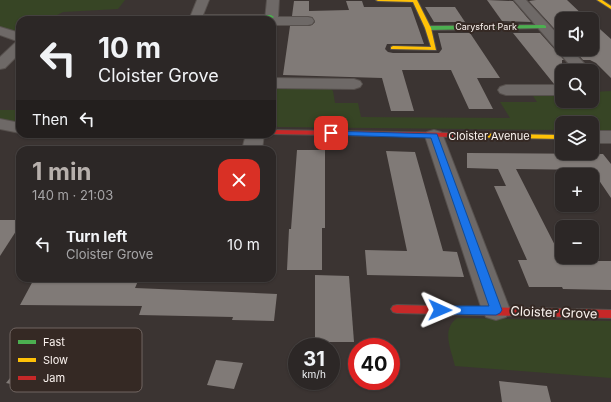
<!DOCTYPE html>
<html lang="en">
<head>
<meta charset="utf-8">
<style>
	:root { --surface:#2c2726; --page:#383332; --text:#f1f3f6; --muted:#a6a5a7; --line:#484443; --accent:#b7b0ac }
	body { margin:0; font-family:Inter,sans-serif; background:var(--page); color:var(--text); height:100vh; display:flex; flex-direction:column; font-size:15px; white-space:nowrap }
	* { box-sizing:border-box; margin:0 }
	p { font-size:13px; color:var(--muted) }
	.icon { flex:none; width:22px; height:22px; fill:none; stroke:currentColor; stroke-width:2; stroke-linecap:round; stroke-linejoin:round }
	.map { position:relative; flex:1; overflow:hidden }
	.side { position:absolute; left:16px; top:146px; width:260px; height:136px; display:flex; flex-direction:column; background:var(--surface); border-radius:12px; box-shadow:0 1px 3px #0004,0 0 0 1px var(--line) }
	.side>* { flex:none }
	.banner { position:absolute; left:16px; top:16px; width:260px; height:122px; border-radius:12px; box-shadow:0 1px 3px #0004,0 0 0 1px var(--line); background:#2c2726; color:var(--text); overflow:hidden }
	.tools { position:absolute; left:555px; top:12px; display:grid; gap:8px }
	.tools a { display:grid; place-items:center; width:44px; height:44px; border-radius:8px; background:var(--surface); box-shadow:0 1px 3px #0004,0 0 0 1px var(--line); font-size:20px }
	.speed { position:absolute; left:288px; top:338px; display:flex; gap:8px; font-size:20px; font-weight:700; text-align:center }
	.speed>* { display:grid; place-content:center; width:52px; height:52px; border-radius:50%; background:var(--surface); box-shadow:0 1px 3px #0004,0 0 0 1px var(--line); line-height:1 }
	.speed small { font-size:10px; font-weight:400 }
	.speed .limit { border:6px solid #d22; background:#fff; color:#111 }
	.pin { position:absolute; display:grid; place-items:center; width:34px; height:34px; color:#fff; margin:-17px; border-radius:8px; box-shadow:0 2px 6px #0006 }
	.me { position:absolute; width:44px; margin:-22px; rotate:91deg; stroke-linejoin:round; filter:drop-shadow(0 0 3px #0008) }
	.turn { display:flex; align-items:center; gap:14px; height:84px; padding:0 16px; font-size:18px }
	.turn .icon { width:52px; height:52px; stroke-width:2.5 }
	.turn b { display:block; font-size:28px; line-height:34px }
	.then { display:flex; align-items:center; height:38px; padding:0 16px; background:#0003; gap:8px; font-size:15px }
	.round { display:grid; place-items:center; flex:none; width:42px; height:42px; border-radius:12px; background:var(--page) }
	.headline { display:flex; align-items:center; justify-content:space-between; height:68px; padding:0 16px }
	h1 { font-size:24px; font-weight:700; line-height:30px; color:var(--accent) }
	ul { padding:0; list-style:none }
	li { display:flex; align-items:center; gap:12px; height:60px; padding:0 16px }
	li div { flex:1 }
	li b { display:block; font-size:15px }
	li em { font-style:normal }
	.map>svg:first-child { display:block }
	.green { fill:#374525 }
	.building { fill:#807a77 }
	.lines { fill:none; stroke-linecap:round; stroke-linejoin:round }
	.street-casing { stroke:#56504d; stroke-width:2 }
	.fast-casing { stroke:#56504d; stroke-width:2 }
	.slow-casing { stroke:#56504d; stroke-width:2 }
	.jam-casing { stroke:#56504d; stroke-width:2 }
	.street { fill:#6e6967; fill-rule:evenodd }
	.fast { fill:#4caf50; fill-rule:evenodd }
	.slow { fill:#ffc107; fill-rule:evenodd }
	.jam { fill:#c62828; fill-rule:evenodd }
	.route { fill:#1a73e8; stroke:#114b97 }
	.labels { text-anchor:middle; stroke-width:4; stroke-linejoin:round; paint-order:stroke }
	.far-street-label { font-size:9px; fill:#faf2ee; stroke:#352924 }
	.street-label { font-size:11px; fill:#faf2ee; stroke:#352924 }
	.near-street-label { font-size:13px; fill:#faf2ee; stroke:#352924 }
	.key { fill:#352924; stroke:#706561; stroke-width:1 }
	.key-label { font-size:11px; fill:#faf2ee }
</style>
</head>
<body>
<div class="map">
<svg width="611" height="402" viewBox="0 0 611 402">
	<rect width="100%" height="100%" fill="#3b3432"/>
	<g class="green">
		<polygon points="0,0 125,0 118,9 63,12 48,20 20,20 20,33 0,27"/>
		<polygon points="278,86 331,89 333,91 335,103 358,103 361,117 510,118 500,102 537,102 531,93 562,93 562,101 592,101 592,92 611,91 611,131 592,131 592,123 562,123 562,130 278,127 272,125 272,88"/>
		<polygon points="0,110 20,110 20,123 10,122 0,119"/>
		<path d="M457,318L611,321V378L455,366C451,349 441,330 457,318Z"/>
	</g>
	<g class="building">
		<polygon points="487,0 513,1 531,22 502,21"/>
		<polygon points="536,0 567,0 587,19 562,19 562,37 529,1"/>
		<polygon points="294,1 309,1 309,11 349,10 346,1 362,1 364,7 411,7 424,44 387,44 385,49 388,52 393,53 439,53 442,49 438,33 470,33 500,78 477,78 493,109 469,109 451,70 402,70 414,111 391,111 382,78 283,75 290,26 308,26 312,25 315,22 312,17 292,16"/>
		<polygon points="425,7 455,7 465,22 434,22"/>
		<polygon points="592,22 611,39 611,78 596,63 590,60 583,60 573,49 592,49"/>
		<polygon points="513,33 540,33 564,60 562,60 562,84 554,84"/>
		<polygon points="297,150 325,150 325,228 322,228 322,270 287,270 289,229 291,229"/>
		<polygon points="386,151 415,152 443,251 457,252 464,277 367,275 365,250 407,251"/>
		<polygon points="467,153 603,154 611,164 611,198 592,170 516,169 563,261 611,261 611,290 563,289 562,287 529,287 518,260 527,260 494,186 506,186 498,169 467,168"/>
		<polygon points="0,220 20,220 20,225 0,256"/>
		<polygon points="315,275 349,276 354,342 315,342"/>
		<polygon points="34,279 138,281 135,288 277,294 274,321 232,320 233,317 139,315 142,306 20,305"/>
		<polygon points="53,340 75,344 44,391 6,383 19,367 33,369"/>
		<polygon points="216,360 243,363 234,389 207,385"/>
		<polygon points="499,381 547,386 551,402 502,402"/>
	</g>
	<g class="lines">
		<g class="street-casing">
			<g id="street">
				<polygon points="197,0 209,0 201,20 189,20"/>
				<polygon points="267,0 279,0 278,17 308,17 312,18 314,21 312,24 308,25 272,25 272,20 265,20"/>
				<polygon points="514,0 526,0 562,39 562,49 571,49 591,71 575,71"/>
				<polygon points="0,27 20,33 20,53 5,68 0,69 0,57 17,41 0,35"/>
				<polygon points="272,78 354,79 360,81 362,84 360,87 354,89 272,88"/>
				<polygon points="506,85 562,85 562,95 506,95 500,93 498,90 500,87"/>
				<polygon points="0,119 20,123 20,133 0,129"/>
				<polygon points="434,130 441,132 443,136 510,310 506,317 496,320 486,317 482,310 425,136 427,132"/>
				<rect x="592" y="131" width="19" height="12"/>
				<polygon points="246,134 264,134 262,150 242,150"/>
			</g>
		</g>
		<g class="fast-casing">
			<g id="fast">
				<polygon points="196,15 271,15 274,17 271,19 194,18 193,17"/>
				<polygon points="544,25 546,26 546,28 428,30 425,28 428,26"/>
			</g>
		</g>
		<g class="slow-casing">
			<g id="slow">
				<polygon points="376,0 417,0 431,28 436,50 391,49 391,47 393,46 431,47 425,28 413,2 378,1"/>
				<polygon points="597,0 602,0 611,6 611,9"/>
				<polygon points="454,133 562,135 562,139 457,137 454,137"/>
			</g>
		</g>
		<g class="jam-casing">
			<g id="jam">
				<polygon points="272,130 457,133 461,135 457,137 272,134"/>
				<polygon points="397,305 611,310 611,318 397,313 393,312 391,309 393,306"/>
			</g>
		</g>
		<use href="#street" class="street"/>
		<use href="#fast" class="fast"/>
		<use href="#slow" class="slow"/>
		<use href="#jam" class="jam"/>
	</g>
	<polygon class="route" points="328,131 437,134 502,310 500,313 496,315 440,314 435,313 434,310 435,307 440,306 489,306 431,138 331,135 328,135"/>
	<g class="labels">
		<g class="far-street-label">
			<text x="486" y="30">Carysfort Park</text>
		</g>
		<g class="street-label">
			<text x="489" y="140">Cloister Avenue</text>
		</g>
		<g class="near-street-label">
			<text transform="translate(554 312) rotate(2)" y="5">Cloister Grove</text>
		</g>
	</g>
	<rect x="10" y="328" width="132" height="64" rx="6" class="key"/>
	<rect x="18" y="340" width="18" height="4" fill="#4caf50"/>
	<rect x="18" y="358" width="18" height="4" fill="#ffc107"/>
	<rect x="18" y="376" width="18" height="4" fill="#c62828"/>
	<g class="key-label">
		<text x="43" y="346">Fast</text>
		<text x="43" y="364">Slow</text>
		<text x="43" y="382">Jam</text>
	</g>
</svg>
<div class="tools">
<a><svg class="icon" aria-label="sound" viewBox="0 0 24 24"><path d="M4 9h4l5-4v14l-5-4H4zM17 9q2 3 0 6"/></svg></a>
<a><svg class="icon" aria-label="search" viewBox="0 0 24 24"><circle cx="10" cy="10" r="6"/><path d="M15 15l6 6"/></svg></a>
<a><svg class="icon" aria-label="layers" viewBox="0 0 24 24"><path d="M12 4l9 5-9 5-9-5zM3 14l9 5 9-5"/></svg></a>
<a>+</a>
<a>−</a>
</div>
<div class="speed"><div>31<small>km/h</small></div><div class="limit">40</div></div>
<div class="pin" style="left:331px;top:133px;background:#d93025"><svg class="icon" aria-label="arrive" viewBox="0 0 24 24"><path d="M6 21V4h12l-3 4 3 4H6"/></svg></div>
<svg class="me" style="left:440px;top:310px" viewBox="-20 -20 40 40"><path d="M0-17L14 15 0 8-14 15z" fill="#1a73e8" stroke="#fff" stroke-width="4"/></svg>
<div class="banner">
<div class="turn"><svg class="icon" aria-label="left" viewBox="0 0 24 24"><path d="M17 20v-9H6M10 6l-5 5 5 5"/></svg><div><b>10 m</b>Cloister Grove</div></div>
<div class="then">Then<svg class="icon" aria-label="left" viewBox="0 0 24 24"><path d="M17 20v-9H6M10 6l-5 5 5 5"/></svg></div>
</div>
<section class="side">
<div class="headline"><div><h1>1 min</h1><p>140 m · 21:03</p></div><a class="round" style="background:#d93025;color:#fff"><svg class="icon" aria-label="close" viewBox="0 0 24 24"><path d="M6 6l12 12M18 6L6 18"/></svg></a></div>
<ul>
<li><svg class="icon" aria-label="left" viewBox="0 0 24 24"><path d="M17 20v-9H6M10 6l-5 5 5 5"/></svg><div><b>Turn left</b><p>Cloister Grove</p></div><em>10 m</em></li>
</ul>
</section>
</div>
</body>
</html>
